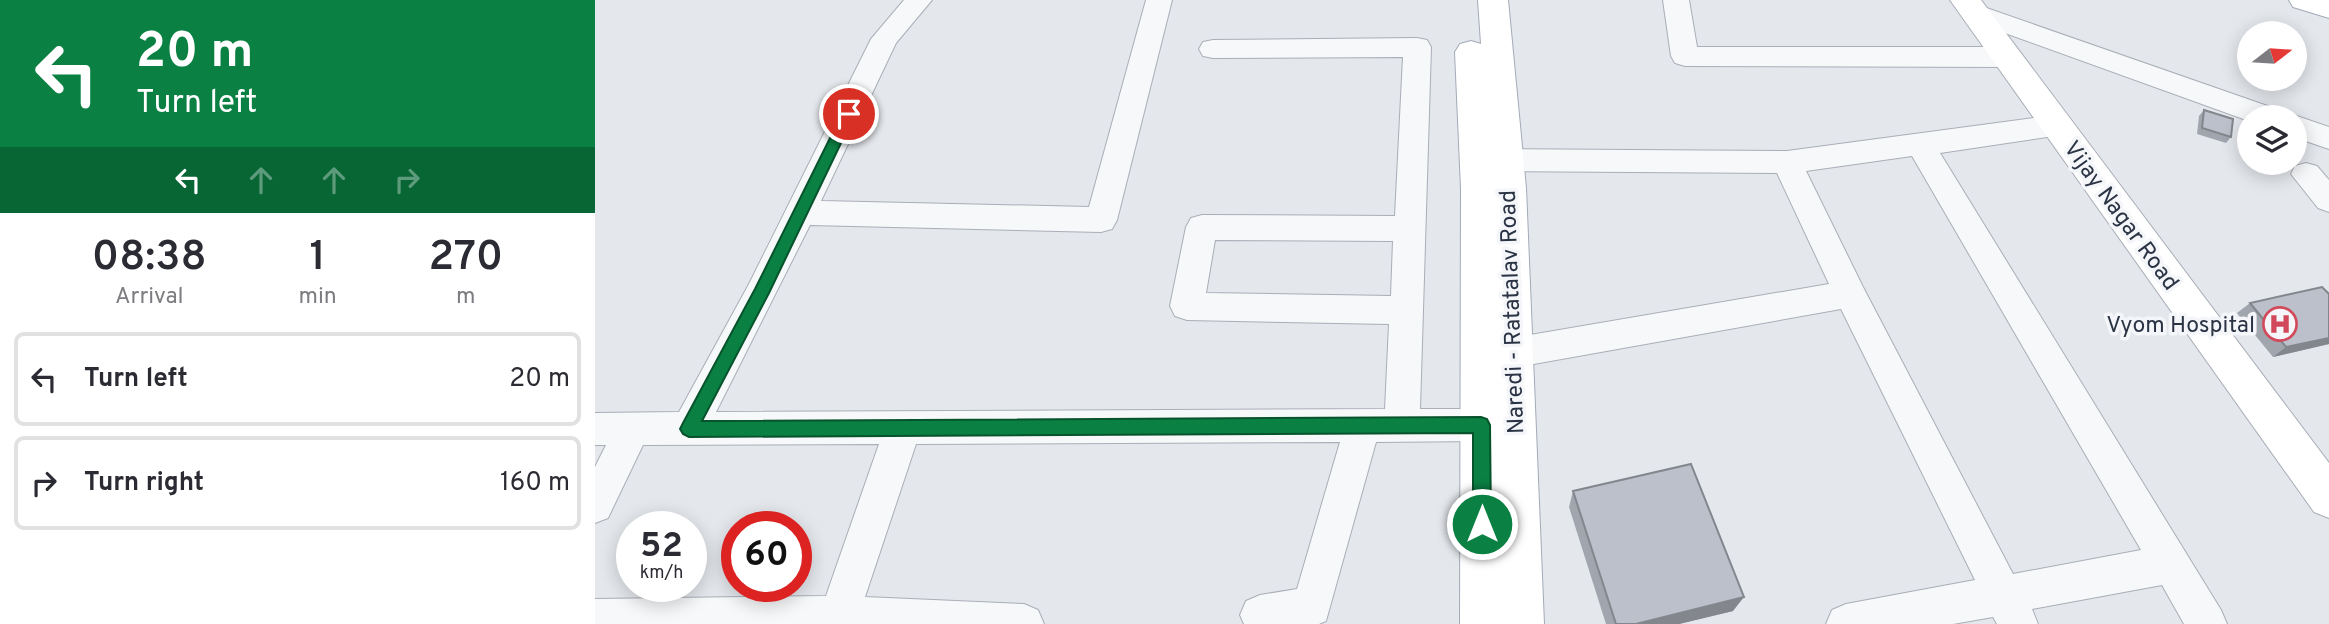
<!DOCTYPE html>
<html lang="en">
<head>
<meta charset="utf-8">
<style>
	:root { --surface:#fff; --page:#f7f7f7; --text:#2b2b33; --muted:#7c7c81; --line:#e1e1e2 }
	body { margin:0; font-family:Overpass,sans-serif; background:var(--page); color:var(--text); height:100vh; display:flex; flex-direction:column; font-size:26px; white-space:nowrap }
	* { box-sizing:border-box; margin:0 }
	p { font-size:23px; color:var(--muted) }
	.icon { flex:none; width:38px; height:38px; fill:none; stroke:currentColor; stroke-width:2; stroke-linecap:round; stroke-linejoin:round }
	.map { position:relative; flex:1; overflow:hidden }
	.details { display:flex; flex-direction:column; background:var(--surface); width:595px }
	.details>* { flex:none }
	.guide { background:#0b8043; color:#fff; overflow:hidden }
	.needle { width:46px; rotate:73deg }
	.buttons { position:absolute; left:1642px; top:21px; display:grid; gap:14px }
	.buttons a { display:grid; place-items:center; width:70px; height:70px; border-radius:50%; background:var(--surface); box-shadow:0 4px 18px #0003; font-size:35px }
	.speed { position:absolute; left:21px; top:511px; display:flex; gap:14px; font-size:35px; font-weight:700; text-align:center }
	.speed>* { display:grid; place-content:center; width:91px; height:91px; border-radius:50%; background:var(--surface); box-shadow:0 4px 18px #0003; line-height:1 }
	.speed small { font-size:18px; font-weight:400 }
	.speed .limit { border:10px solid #d22; background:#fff; color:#111 }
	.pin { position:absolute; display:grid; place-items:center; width:60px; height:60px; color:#fff; margin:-30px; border:4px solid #fff; border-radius:50%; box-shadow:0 2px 7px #0007 }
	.me { position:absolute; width:77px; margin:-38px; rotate:0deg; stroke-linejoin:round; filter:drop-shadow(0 0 5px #0008) }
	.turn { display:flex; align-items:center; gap:24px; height:147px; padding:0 21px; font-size:32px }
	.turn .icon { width:91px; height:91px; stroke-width:2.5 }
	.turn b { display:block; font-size:49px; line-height:60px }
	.lanes { display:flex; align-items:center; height:66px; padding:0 21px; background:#0003; justify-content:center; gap:35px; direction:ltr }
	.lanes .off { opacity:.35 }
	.eta { display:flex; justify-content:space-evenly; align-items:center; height:119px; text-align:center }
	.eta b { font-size:42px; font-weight:600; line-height:49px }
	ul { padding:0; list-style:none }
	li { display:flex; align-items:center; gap:21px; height:94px; margin:0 14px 10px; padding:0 7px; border:4px solid var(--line); border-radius:10px }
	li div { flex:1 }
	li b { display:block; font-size:26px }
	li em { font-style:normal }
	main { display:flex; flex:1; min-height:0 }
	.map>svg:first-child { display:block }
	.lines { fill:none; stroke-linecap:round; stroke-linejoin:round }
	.street-casing { stroke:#a9aeb7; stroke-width:2 }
	.secondary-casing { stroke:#a9aeb7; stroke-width:2 }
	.primary-casing { stroke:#a3abb8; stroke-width:2 }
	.street { fill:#f7f8fa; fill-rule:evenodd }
	.secondary { fill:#fff; fill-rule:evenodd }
	.primary { fill:#fff; fill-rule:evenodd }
	.wall { fill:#a1a5ae }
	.shaded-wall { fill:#83868d }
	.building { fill:#bbc0ca; stroke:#83868d; stroke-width:2 }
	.route { fill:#0b8043; stroke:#07532c; stroke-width:2 }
	.labels { text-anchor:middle; stroke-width:7; stroke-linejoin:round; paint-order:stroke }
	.street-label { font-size:23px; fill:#2b3445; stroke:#f4f6f9 }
	.poi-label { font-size:23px; fill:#2b3445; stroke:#f4f6f9; text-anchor:end }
</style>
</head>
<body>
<main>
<section class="details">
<div class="guide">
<div class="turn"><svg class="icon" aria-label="left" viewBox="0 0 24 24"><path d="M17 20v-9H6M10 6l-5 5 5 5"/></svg><div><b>20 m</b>Turn left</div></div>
<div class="lanes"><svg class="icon" aria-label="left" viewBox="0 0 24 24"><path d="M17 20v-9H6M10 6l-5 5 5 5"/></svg><svg class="icon off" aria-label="ahead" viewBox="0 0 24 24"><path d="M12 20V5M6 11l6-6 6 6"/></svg><svg class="icon off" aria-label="ahead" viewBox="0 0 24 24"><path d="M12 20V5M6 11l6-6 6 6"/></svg><svg class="icon off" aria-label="right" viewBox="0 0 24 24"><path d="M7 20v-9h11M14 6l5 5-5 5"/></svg></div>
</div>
<div class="eta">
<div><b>08:38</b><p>Arrival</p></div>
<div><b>1</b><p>min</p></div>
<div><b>270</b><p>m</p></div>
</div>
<ul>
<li><svg class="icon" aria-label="left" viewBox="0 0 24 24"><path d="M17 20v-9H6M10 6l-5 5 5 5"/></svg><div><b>Turn left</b></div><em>20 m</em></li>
<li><svg class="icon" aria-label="right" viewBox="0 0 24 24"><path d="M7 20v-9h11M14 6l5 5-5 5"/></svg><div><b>Turn right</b></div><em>160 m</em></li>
</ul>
</section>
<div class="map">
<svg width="1734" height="624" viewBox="0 0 1734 624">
	<rect width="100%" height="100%" fill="#e4e7ec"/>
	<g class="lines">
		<g class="street-casing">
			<g id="street">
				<path d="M309,0H337L301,43L226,201L494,207L551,0H577L522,220L517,229L506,232L215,225L121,412L790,409L794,324L592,320L580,316L575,306L591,227L596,218L607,215L800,216L808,57L618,58L608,56L604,49L608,42L618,40L822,38L832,40L836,47L825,409H886L899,414L904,425L899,436L886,441L781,442L731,621L724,624H649L645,615L651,601L665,595L702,589L745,442L321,444L270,597L429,604L443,610L449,624H0V599L231,596L284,444L48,445L13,518L0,523V467L11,445H0V413L84,412L154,284L276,39ZM620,240L798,241L796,296L611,293Z"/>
				<polygon points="1068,0 1094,0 1102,47 1412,47 1422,50 1426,57 1422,64 1412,67 1090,66 1080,63 1076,56"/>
				<polygon points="1380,4 1684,110 1688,117 1654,117 1654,121 1371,19 1367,13 1371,7"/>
				<path d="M1462,115L1472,118L1477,126L1472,134L1345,153L1626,610L1632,624H1589L1567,585L1437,609L1443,624H1402L1398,617L1358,624H1231L1237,610L1251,604L1380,580L1246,309L917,368L905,363L900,353L905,343L917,338L1234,284L1182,173L911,171L900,168L896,160L900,152L911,149L1192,151ZM1317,156L1546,550L1418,574L1268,287L1211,171Z"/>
				<polygon points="1699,115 1734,127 1734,149 1699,137 1699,117 1693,117"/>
				<polygon points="1711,163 1722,166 1734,180 1734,212 1723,208 1696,174 1700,166"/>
			</g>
		</g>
		<g class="secondary-casing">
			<polygon id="secondary" points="1355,0 1386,0 1734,463 1734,518 1719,512"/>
		</g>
		<g class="primary-casing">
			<g id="primary">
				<polygon points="883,0 913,0 931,188 949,624 865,624 866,189 860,52 865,44 876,41 886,44"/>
				<polygon points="1694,0 1734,0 1734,18 1698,7"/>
			</g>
		</g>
		<use href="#street" class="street"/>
		<use href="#secondary" class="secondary"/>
		<use href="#primary" class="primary"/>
	</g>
	<g class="wall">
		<polygon points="1609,110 1636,137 1631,143 1602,134 1604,116"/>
		<polygon points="1655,303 1734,344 1678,357 1642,313"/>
		<polygon points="978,491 1138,611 1084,624 1011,624 974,507"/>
	</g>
	<g class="shaded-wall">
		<polygon points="1734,338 1734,344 1678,357 1691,347"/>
		<polygon points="1149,597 1138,611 1084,624 1041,624"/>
	</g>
	<g class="building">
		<polygon points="1609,110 1638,119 1636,137 1607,128"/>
		<polygon points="1727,287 1734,294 1734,338 1691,347 1655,303"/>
		<polygon points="1096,464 1149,597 1041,624 1021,624 978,491"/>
	</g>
	<polygon class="route" points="254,109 260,114 174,293 107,421 886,417 892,419 895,425 896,524 893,531 887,533 880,531 878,524 878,433 94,437 88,434 85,429 88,423 160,289 247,114"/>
	<defs>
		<g id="hospital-ring" transform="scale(1.75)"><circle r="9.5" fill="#f4f6f9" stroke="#d1495b" stroke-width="1.5"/><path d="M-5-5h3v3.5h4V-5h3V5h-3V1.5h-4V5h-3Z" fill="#d1495b"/></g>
	</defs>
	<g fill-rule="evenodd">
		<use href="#hospital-ring" x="1685" y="324"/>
	</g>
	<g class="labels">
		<g class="street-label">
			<text transform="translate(1527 215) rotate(54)" y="8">Vijay Nagar Road</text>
			<text transform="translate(916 312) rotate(-92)" y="8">Naredi - Ratatalav Road</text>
		</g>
		<g class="poi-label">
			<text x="1660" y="332">Vyom Hospital</text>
		</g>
	</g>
</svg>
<div class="buttons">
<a><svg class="needle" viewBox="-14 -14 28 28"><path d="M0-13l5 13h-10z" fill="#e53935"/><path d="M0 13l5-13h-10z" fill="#7c7c81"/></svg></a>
<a><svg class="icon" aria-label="layers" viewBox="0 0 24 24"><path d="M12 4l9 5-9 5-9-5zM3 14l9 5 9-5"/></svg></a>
</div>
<div class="speed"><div>52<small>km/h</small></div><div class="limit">60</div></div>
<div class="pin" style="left:254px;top:114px;background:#d93025"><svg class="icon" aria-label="arrive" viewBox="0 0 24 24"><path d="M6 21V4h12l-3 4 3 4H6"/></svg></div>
<svg class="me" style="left:887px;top:524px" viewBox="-20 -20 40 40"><circle r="17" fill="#0b8043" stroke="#fff" stroke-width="3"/><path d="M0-11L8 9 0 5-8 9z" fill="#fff"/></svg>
</div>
</main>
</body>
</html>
